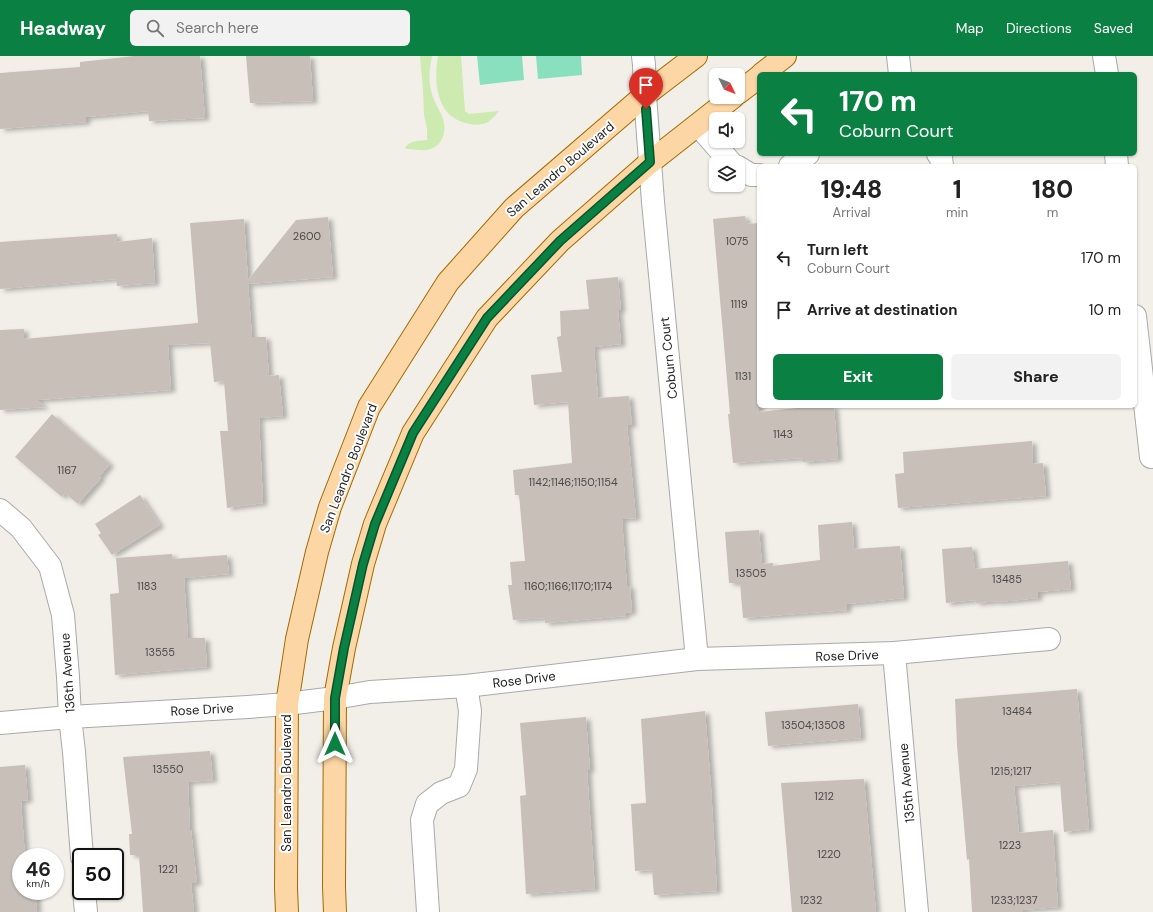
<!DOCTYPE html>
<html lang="en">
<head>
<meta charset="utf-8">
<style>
	:root { --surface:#fff; --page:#f2f2f2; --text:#222; --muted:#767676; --accent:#0b8043 }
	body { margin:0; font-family:"DM Sans",sans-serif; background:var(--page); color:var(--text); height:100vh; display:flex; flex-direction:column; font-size:15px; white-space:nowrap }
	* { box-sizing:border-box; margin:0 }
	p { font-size:13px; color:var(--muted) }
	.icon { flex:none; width:22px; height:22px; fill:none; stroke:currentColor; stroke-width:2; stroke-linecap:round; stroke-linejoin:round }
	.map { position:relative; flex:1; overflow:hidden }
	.drawer { position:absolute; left:757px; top:108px; width:380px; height:244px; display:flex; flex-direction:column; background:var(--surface); border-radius:6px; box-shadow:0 1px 3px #0004 }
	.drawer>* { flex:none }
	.banner { position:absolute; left:757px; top:16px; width:380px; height:84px; border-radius:6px; box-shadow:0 1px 3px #0004; background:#0b8043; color:#fff; overflow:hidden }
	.needle { width:26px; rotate:133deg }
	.fabs { position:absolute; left:709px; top:12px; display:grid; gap:8px }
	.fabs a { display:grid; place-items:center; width:36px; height:36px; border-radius:6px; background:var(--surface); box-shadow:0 1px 3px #0004; font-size:20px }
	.speed { position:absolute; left:12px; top:792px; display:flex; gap:8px; font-size:20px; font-weight:700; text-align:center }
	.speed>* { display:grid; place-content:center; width:52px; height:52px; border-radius:50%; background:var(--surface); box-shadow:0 1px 3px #0004; line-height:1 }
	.speed small { font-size:10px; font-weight:400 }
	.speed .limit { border:2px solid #111; border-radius:6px; background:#fff; color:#111 }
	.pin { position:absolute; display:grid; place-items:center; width:34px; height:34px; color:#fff; margin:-41px -17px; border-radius:50% 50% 50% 0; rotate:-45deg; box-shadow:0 0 4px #0007 }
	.pin .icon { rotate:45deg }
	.me { position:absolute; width:44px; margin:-22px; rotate:0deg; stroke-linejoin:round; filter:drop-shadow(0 0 3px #0008) }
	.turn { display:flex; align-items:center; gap:14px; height:84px; padding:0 16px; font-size:18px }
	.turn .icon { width:52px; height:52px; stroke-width:2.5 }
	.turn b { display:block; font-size:28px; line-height:34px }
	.eta { display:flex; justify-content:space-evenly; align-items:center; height:68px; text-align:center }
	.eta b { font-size:24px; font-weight:800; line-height:28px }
	.action { display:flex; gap:8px; margin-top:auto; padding:8px 16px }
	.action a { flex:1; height:46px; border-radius:6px; background:var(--accent); color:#fff; font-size:16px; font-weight:800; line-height:46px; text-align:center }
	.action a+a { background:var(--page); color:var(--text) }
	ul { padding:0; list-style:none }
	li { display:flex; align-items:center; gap:12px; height:52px; padding:0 16px }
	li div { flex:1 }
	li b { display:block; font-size:15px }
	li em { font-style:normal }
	header { display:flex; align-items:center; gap:24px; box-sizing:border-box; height:56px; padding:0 20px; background:var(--accent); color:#fff }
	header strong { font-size:19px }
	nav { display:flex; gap:22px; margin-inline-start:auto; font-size:14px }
	.search { width:280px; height:36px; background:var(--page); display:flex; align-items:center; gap:10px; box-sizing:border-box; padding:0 14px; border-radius:6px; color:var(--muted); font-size:15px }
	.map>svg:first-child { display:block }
	.grass { fill:#cdebb0 }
	.pitch { fill:#88e0be }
	.building { fill:#c7bfb8; filter:url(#shadow) }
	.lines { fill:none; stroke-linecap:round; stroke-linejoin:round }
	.minor-casing { stroke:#a9a9a9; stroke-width:24 }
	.major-casing { stroke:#a06b00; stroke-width:24 }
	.minor { stroke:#fff; stroke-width:22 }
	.major { stroke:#fcd6a4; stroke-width:22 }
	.route-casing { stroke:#07532c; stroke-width:10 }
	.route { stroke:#0b8043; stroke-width:7 }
	.labels { text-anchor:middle; stroke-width:4; stroke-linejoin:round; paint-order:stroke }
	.number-label { font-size:11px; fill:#4b4948 }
	.street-label { font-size:13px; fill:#222; stroke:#fff }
</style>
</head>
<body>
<header>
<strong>Headway</strong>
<div class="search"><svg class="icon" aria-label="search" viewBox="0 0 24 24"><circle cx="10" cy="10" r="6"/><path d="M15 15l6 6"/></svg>Search here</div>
<nav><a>Map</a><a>Directions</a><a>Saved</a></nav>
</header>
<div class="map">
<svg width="1153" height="856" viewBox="0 0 1153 856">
	<defs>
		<filter id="shadow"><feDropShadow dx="4.5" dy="2.5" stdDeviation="2" flood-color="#0004"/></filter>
	</defs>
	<rect width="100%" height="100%" fill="#f2efe9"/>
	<g class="grass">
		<path d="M420,0H432C430,11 428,23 431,34C433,44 438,51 442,60C448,74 443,92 426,94C420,95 413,93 407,93L405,92C409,84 419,85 427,84V73L424,59L423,34Z"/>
		<path d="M438,0H461L465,55L469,58L499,55C496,59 492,63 488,66C477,72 459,67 450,59C445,55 441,47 439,40C435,27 436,13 438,0Z"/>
	</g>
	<g class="pitch">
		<polygon points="477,0 522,0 524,24 480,29"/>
		<polygon points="536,0 581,0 582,19 538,23"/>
	</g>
	<g class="building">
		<polygon points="134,0 200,0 205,62 149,65 148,55 86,61 86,66 0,73 0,17 80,11 80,6"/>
		<polygon points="246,0 310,0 313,45 250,47"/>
		<polygon points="745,160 747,168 759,167 759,356 816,350 834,350 838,403 803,406 803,402 733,407 728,358 730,358 713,163"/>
		<polygon points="328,161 333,221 248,228 252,281 266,281 269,320 279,319 283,360 259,362 263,447 227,452 220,375 228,375 224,325 214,326 210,287 168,289 171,334 37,344 45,351 0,354 0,274 24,273 24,283 198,267 190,167 244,163 248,224 296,164"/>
		<polygon points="117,178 117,186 152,182 155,227 117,230 116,223 0,233 0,186"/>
		<polygon points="618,221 621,254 618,254 621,288 594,291 598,342 629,340 632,369 627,369 636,462 622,463 627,530 630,530 632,556 625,557 626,560 545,567 544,562 513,564 508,529 512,529 510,506 525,505 519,439 515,439 513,414 572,407 568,346 534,349 531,319 562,316 557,281 561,280 560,255 589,253 586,224"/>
		<polygon points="52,358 110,408 99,421 101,422 78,448 65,437 62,441 15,401"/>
		<polygon points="1032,385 1033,408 1043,407 1046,440 898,452 895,418 904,417 903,396"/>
		<polygon points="140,439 160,469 112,499 98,479 101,477 95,468"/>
		<polygon points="852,466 854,493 900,490 904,542 847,548 847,554 743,562 740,527 729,527 725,476 759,474 762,508 773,507 773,510 820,504 818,469"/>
		<polygon points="972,491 975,513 1068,505 1071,533 1038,536 1038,542 998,546 997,545 976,547 975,544 946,547 942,493"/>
		<polygon points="172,498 173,503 227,499 229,518 184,522 188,582 205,582 207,611 115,619 110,538 119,537 116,502"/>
		<polygon points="1077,633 1089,773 1064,776 1060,726 1014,730 1019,777 1053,774 1058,851 1023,854 1023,856 972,856 969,803 967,804 957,689 955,643"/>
		<polygon points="858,648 861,682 768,690 765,656"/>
		<polygon points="705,655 711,731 717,835 654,839 652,814 635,815 631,748 646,747 641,663"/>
		<polygon points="586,661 590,714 587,714 595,833 526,838 520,740 526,739 520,667"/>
		<polygon points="210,695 213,724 188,726 190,774 191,774 197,827 191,827 194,856 143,856 139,799 130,799 129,778 132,778 123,701"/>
		<polygon points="25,709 28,744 21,745 25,801 21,801 21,835 36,835 37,856 0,856 0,711"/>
		<polygon points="864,723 876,856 792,856 781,727"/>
	</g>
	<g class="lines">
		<g class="minor-casing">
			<g id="minor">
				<polyline points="643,0 644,9 645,39 653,146 697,603"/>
				<polyline points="898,0 900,18"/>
				<polyline points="1104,0 1107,18"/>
				<polyline points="698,69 731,107"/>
				<polyline points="938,98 941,101 942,110"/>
				<polyline points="1116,98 1117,110"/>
				<polyline points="790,110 808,98"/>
				<polyline points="738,111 751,119 759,119"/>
				<polyline points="1135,260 1151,401"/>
				<polyline points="0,454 21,472 50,510 63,559 68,621 70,661 74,696 82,801"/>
				<polyline points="894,597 917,856"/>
				<polyline points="0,667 70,661 248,651 287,648 335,642 370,636 466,630 697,603 894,597 1049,583"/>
				<polyline points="84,835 86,856"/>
				<polyline points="428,856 422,764 427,748 441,737 459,730 466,713 470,655 466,630"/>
			</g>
		</g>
		<g class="major-casing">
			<g id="major">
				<polyline points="762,18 785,0"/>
				<polyline points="738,37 759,21"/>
				<polyline points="287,856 286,832 287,648 297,583 317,496 330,451 369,351 448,226 514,152 645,39 696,0"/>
				<polyline points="335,856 334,831 335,642 344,592 363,508 375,468 413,377 487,262 560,185 649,107 733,41"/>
			</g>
		</g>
		<use href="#minor" class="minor"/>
		<use href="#major" class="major"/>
	</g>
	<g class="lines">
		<g class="route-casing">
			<polyline id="route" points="335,688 335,642 344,592 363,508 375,468 413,377 487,262 560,185 650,106 646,53"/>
		</g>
		<use href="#route" class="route"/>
	</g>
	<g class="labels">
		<g class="number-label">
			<text x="307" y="184">2600</text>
			<text x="737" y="189">1075</text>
			<text x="739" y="252">1119</text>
			<text x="743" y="324">1131</text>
			<text x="783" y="382">1143</text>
			<text x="67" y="418">1167</text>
			<text x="573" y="430">1142;1146;1150;1154</text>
			<text x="751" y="521">13505</text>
			<text x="1007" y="527">13485</text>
			<text x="147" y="534">1183</text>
			<text x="568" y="534">1160;1166;1170;1174</text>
			<text x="160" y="600">13555</text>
			<text x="1017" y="659">13484</text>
			<text x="813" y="673">13504;13508</text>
			<text x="168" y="717">13550</text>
			<text x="1011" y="719">1215;1217</text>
			<text x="824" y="744">1212</text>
			<text x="1010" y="793">1223</text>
			<text x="829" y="802">1220</text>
			<text x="168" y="817">1221</text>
			<text x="811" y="848">1232</text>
			<text x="1014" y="848">1233;1237</text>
		</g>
		<g class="street-label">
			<text transform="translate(560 113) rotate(-41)" y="5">San Leandro Boulevard</text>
			<text transform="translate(668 302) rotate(-96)" y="5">Coburn Court</text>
			<text transform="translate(348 412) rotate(-69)" y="5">San Leandro Boulevard</text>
			<text transform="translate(847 599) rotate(-2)" y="5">Rose Drive</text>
			<text transform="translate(67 617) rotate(-94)" y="5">136th Avenue</text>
			<text transform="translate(524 623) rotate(-7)" y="5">Rose Drive</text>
			<text transform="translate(202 653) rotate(-3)" y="5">Rose Drive</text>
			<text transform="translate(286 727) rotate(-90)" y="5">San Leandro Boulevard</text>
			<text transform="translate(906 727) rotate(-95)" y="5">135th Avenue</text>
		</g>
	</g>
</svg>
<div class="fabs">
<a><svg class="needle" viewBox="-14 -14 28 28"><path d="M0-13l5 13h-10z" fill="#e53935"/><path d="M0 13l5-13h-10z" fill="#767676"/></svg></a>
<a><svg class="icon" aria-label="sound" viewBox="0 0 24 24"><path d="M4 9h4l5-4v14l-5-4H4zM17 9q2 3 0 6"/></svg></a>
<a><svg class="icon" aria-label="layers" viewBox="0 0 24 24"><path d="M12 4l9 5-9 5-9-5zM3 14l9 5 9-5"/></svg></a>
</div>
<div class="speed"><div>46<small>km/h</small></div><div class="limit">50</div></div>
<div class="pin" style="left:646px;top:53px;background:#d93025"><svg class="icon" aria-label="arrive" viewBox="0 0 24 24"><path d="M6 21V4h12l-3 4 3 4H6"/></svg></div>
<svg class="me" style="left:335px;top:688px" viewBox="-20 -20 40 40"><path d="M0-17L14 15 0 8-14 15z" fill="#0b8043" stroke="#fff" stroke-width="4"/></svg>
<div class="banner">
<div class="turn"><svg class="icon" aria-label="left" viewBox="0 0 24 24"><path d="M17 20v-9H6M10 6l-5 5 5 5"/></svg><div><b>170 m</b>Coburn Court</div></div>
</div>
<section class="drawer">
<div class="eta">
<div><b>19:48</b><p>Arrival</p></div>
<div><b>1</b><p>min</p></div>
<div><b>180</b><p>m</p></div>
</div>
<ul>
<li><svg class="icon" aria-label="left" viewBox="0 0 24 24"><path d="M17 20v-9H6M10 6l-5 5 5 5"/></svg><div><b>Turn left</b><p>Coburn Court</p></div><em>170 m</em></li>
<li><svg class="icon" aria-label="arrive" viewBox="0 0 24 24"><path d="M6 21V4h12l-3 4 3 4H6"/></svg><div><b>Arrive at destination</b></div><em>10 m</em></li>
</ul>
<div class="action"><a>Exit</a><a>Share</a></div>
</section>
</div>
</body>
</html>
